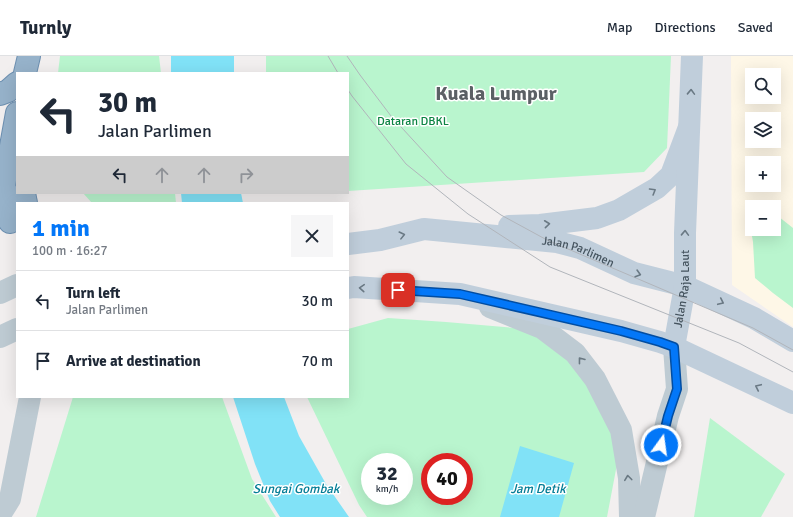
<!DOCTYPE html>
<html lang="en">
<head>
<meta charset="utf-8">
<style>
	:root { --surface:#fff; --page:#f6f6f7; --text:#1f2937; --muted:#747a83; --line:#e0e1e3; --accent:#0377f8 }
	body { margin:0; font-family:Signika,sans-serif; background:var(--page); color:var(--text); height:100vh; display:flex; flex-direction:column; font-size:15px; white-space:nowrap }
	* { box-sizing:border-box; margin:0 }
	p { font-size:13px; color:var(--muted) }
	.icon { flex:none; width:22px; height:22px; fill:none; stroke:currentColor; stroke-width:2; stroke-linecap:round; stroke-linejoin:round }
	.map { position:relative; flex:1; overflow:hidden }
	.details { position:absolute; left:16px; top:146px; width:333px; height:196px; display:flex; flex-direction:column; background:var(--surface); border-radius:0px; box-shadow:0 4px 16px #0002 }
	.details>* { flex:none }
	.guide { position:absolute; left:16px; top:16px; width:333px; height:122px; border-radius:0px; box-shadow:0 4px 16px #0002; background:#fff; color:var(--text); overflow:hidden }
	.tools { position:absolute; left:745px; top:12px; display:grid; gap:8px }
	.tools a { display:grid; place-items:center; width:36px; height:36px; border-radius:0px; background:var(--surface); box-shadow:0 4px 16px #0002; font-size:20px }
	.speed { position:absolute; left:361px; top:397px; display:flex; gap:8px; font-size:20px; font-weight:700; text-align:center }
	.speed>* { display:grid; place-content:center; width:52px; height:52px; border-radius:50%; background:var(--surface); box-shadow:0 4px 16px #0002; line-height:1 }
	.speed small { font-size:10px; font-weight:400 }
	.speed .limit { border:6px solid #d22; background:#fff; color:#111 }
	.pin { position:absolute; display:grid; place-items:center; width:34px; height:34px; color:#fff; margin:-17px; border-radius:8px; box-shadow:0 2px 6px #0006 }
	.me { position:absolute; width:44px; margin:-22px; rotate:14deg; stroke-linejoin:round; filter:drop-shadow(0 0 3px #0008) }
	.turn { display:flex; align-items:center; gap:14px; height:84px; padding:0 16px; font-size:18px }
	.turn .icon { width:52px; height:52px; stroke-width:2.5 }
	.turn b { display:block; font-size:28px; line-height:34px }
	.lanes { display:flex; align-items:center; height:38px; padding:0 16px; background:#0003; justify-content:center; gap:20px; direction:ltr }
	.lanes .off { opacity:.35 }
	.round { display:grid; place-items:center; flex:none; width:42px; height:42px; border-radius:0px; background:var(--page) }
	.overview { display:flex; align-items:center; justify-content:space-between; height:68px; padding:0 16px }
	h1 { font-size:24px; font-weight:700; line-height:30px; color:var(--accent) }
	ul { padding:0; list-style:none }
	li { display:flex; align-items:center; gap:12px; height:60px; padding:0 16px; border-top:1px solid var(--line) }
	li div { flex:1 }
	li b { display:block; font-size:15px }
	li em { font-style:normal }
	header { display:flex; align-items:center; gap:24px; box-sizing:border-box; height:56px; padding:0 20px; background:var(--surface); border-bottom:1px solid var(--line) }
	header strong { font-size:19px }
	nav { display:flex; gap:22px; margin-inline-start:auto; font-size:14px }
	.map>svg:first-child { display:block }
	.commercial { fill:#fef7e7; fill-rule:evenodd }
	.green { fill:#b9f5ce; fill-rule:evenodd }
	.water { fill:#81e2f7 }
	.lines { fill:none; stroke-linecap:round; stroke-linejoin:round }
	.trunk-casing { stroke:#6c8fb0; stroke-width:24 }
	.tertiary { stroke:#becbd3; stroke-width:22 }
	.secondary { stroke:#c0cedb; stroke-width:22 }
	.trunk { stroke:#96b2ca; stroke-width:22 }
	.tram { stroke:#b1b5bb; stroke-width:1 }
	.oneway { stroke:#6a7984 }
	.oneway2 { stroke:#697882 }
	.route-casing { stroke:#024da1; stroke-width:10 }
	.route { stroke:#0377f8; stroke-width:7 }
	.labels { text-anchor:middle; stroke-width:3; stroke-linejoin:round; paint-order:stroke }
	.park-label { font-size:12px; fill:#0c8443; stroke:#fff }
	.street-label { font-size:12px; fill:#45545f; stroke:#fff }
	.water-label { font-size:13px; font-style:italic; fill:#037d96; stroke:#fff }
	.town-label { font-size:20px; font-weight:bold; fill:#5b6065; stroke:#fff }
</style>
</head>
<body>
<header>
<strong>Turnly</strong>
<nav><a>Map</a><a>Directions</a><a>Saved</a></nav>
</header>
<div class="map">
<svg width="793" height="461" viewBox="0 0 793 461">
	<rect width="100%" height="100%" fill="#f2efef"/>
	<path class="commercial" d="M731,0H793V271L732,229ZM752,19H774V41H752ZM752,63H774V85H752ZM752,107H774V129H752ZM752,151H774V173H752Z"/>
	<g class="green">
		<polygon points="60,0 159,0 161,17 58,17"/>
		<polygon points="266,0 671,0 667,92 644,116 348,135 348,17 266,17"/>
		<polygon points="83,137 175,137 176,147 92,147"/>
		<polygon points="774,157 793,172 793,252 773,237 755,222 753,186 751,174 752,173 774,173"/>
		<path d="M388,262L446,266L526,273L574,309L609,362L618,403L607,461H367L359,449L307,341H348V273ZM370,406H404V440H370ZM430,406H464V440H430Z"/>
		<polygon points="73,341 222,341 252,423 276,461 36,461"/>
		<polygon points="710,362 785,418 761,461 694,461"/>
	</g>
	<g class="water">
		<rect x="171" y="0" width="63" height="17"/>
		<polygon points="181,137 241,137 243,147 182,147"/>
		<polygon points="233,341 284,341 299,380 326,428 349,461 280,461 270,445 255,408"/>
		<polygon points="520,390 574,407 559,461 500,461"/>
	</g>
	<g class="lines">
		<g class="trunk-casing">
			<g id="trunk">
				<polyline points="25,17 29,0"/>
				<polyline points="0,38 8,35 17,27"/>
				<polyline points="24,137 26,147"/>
				<polyline points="10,166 4,129 17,57"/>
			</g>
		</g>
		<g class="tertiary">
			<polyline points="0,237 17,229"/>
			<polyline points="490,251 542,272 575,297 595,323 621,374 629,422 630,461"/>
			<polyline points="0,281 17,273"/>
			<polyline points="0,459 10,443 30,341"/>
			<polyline points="644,461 668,360 677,333 674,291"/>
		</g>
		<g class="secondary">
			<polyline points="509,170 540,169 597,162 619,154 657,132 671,119 689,71"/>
			<path id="s1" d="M348,188L380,184L424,173L557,186L580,192L634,217L685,230L754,262L793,285"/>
			<polyline points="348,232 354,231 460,238 621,275 660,286 674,291 793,347"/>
			<path id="s2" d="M674,291L685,230V177L692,0"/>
		</g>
		<use href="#trunk" class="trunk"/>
		<g class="tram">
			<polyline points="328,0 338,17"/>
			<polyline points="347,0 360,19 391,60 447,121 501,159 547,184 753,272 793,294"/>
			<polyline points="348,34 352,40 406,108 468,158 550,211 739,287 793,316"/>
		</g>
	</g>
	<defs><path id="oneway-chevron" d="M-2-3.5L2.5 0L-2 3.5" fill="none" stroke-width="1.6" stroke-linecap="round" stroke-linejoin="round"/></defs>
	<g class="oneway">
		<use href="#oneway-chevron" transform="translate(691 36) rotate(-88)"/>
		<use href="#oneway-chevron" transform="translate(653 135) rotate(-31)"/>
		<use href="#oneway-chevron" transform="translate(547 168) rotate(-6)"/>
		<use href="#oneway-chevron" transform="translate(685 177) rotate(-88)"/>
		<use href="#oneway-chevron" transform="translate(402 179) rotate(-14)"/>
		<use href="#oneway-chevron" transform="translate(638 218) rotate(16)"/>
		<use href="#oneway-chevron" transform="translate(362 232) rotate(-176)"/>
		<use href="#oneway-chevron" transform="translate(721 246) rotate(25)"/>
		<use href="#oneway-chevron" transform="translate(758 331) rotate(-155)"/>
	</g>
	<g class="oneway2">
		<use href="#oneway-chevron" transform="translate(581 304) rotate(-128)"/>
		<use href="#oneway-chevron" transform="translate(628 422) rotate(-97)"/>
	</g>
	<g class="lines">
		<g class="route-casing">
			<polyline id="route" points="398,234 460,238 621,275 660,286 674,291 677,333 668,360 661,389"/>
		</g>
		<use href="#route" class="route"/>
	</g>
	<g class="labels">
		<g class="park-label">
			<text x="413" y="69">Dataran DBKL</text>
		</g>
		<g class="street-label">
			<text dy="4" stroke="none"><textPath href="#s1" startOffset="234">Jalan Parlimen</textPath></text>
			<text dy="4" stroke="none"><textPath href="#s2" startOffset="59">Jalan Raja Laut</textPath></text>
		</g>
		<g class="water-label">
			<text x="296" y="437">Sungai Gombak</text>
			<text x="538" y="437">Jam Detik</text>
		</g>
		<g class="town-label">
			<text x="496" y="44">Kuala Lumpur</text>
		</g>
	</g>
</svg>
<div class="tools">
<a><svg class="icon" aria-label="search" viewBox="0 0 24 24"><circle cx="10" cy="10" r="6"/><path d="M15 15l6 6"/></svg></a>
<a><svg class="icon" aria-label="layers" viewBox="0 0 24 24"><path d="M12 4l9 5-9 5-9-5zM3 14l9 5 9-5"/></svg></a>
<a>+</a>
<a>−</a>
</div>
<div class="speed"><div>32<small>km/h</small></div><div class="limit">40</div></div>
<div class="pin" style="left:398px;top:234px;background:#d93025"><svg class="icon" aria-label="arrive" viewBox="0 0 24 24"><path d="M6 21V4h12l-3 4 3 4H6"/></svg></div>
<svg class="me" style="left:661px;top:389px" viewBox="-20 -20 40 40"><circle r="17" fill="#0377f8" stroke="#fff" stroke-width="3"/><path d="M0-11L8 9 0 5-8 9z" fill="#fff"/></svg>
<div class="guide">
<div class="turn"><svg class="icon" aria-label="left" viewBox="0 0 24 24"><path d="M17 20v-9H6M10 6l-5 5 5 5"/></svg><div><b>30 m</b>Jalan Parlimen</div></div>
<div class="lanes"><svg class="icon" aria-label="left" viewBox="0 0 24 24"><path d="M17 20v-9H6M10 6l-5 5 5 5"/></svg><svg class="icon off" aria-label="ahead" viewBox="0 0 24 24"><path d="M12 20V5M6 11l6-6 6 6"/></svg><svg class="icon off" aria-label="ahead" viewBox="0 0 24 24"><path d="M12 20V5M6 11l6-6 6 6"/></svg><svg class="icon off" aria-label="right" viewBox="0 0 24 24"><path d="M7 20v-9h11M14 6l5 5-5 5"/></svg></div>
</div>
<section class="details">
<div class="overview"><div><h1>1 min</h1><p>100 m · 16:27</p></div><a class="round"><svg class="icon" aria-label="close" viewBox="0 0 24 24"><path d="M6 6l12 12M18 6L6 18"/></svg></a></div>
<ul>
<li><svg class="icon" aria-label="left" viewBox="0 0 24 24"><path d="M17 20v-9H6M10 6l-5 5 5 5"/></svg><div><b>Turn left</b><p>Jalan Parlimen</p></div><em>30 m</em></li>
<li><svg class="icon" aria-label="arrive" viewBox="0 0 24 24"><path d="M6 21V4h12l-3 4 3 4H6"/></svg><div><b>Arrive at destination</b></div><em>70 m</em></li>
</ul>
</section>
</div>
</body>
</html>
